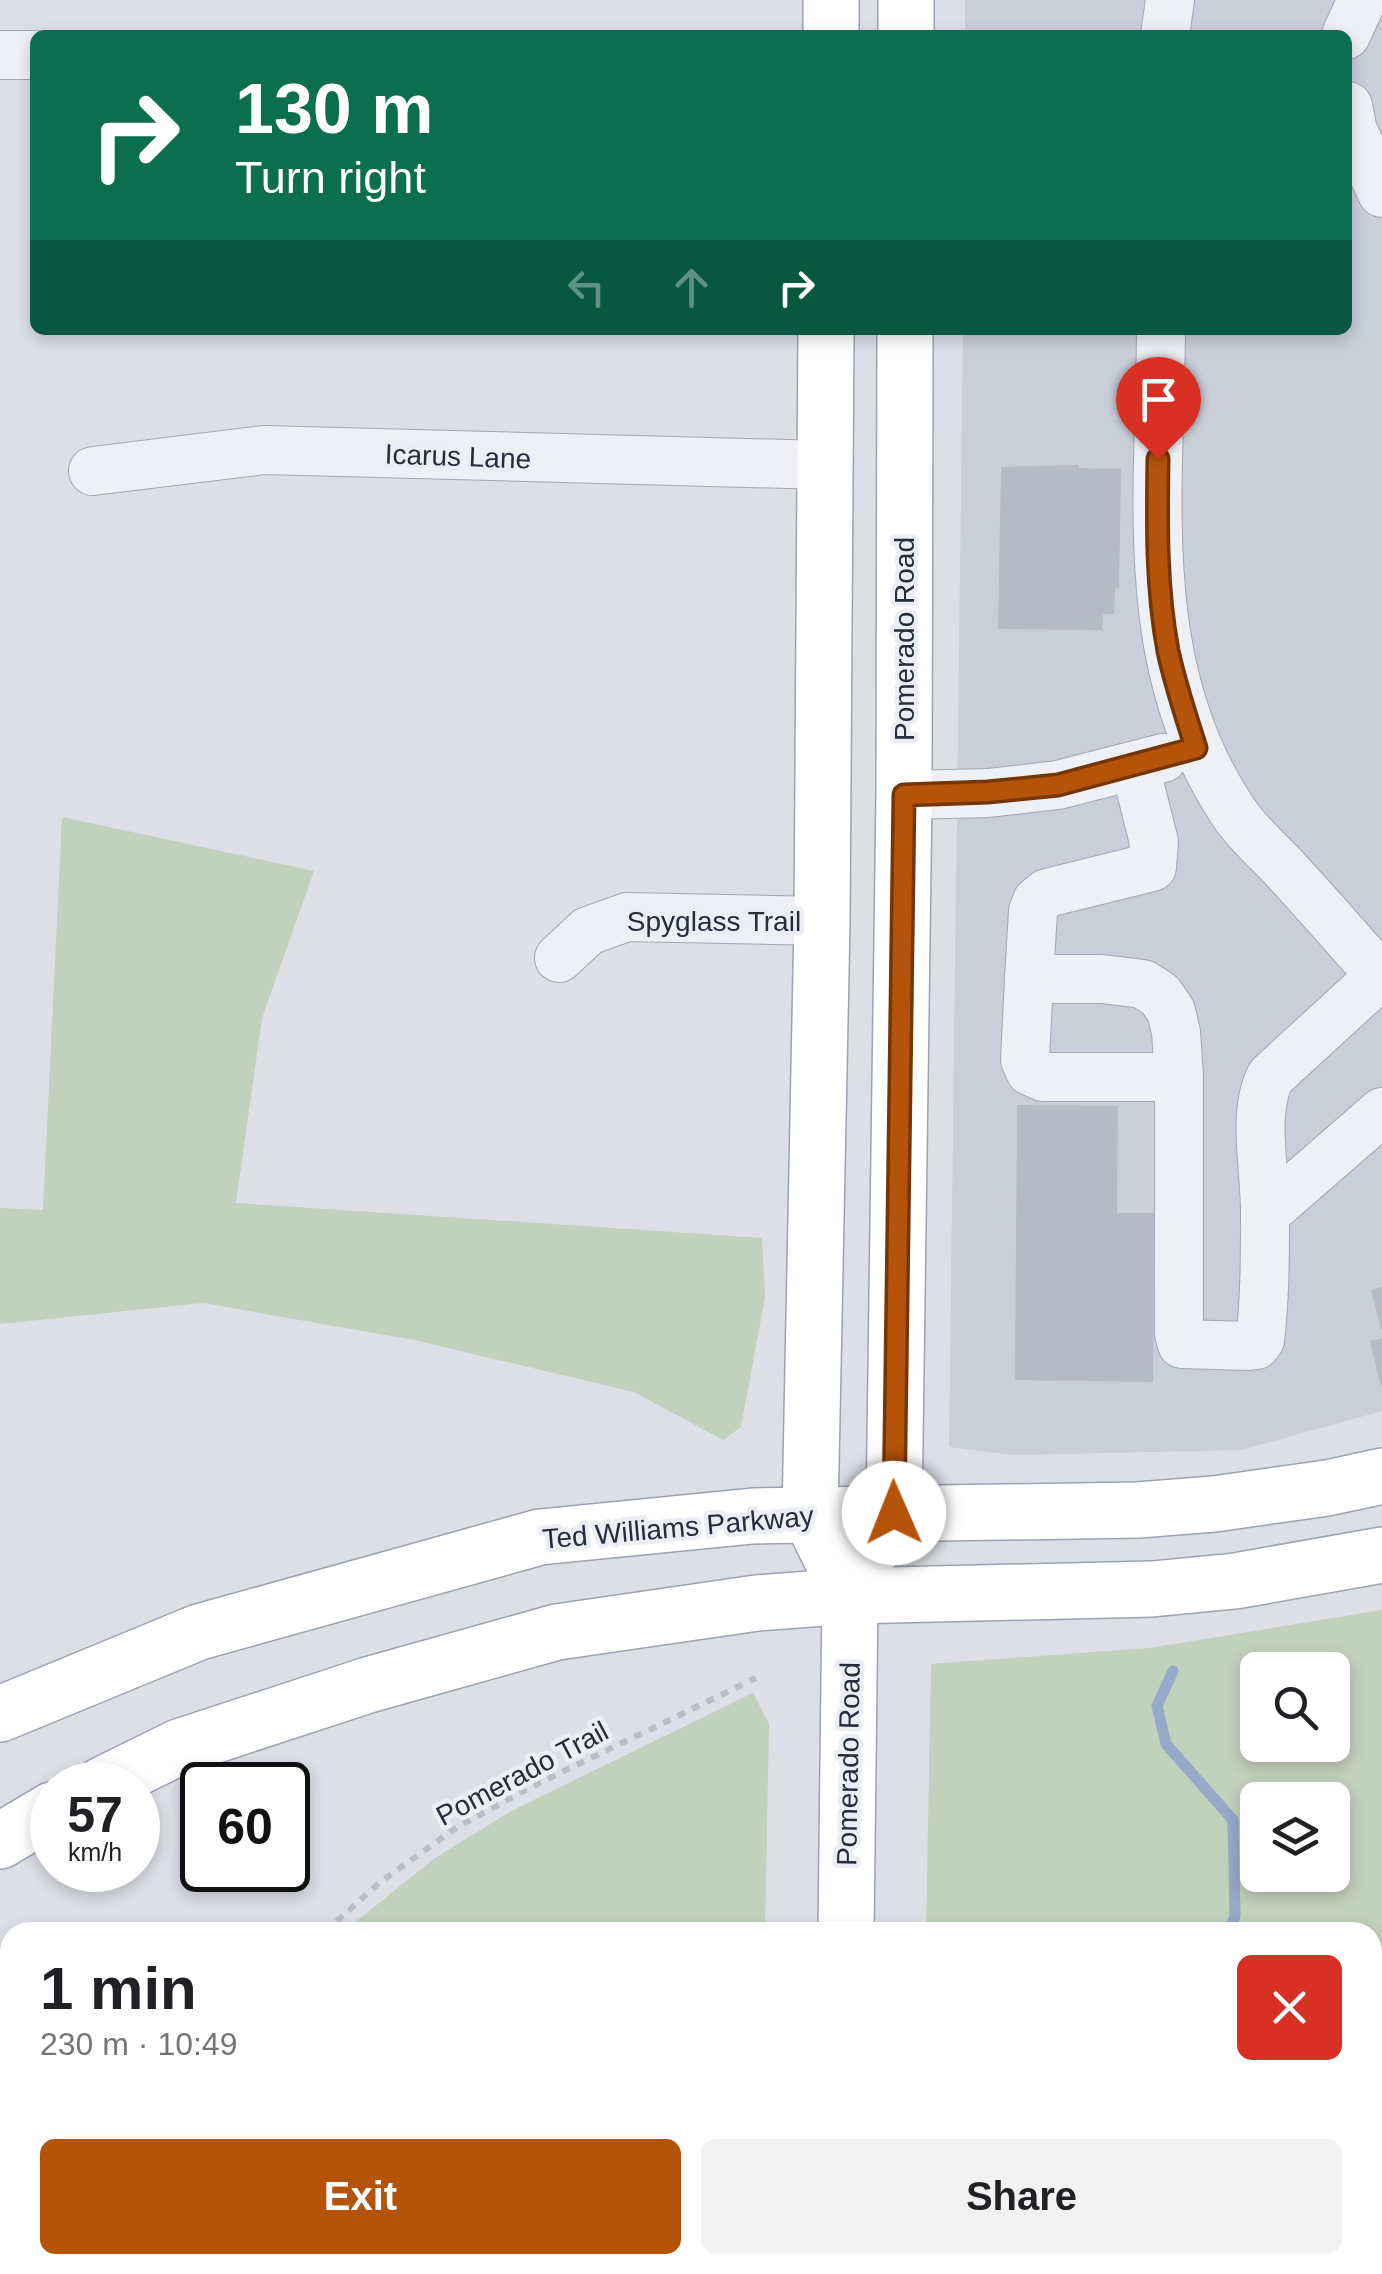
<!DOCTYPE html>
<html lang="en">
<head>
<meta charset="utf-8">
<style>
	:root { --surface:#fff; --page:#f2f2f2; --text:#202124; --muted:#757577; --accent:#b45309 }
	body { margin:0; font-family:Helvetica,sans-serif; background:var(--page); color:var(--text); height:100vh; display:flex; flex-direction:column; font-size:38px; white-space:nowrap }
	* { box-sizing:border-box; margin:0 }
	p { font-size:32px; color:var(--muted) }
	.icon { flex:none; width:55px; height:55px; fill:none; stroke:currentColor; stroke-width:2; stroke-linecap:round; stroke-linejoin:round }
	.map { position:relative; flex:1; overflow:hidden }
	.panel { position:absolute; left:0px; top:1922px; width:1382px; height:352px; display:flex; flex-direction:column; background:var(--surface); border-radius:30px 30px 0 0; box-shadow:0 5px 15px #0003 }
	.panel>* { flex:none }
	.banner { position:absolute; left:30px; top:30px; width:1322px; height:305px; border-radius:15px; box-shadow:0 5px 15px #0003; background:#0b6e4f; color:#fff; overflow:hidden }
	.controls { position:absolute; left:1240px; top:1652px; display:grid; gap:20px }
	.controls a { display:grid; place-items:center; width:110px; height:110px; border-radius:15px; background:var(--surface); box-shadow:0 5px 15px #0003; font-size:50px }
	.speed { position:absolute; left:30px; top:1762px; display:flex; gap:20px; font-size:50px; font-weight:700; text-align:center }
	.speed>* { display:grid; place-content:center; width:130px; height:130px; border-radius:50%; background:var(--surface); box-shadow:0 5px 15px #0003; line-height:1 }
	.speed small { font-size:25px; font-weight:400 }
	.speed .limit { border:5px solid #111; border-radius:15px; background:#fff; color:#111 }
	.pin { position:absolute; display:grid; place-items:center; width:85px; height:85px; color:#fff; margin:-102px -42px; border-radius:50% 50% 50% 0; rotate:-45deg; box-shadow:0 0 10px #0007 }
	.pin .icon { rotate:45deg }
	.me { position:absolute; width:110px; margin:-55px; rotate:359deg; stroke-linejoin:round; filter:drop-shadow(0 0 8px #0008) }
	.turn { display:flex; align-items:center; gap:35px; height:210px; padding:0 40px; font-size:45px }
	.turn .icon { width:130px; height:130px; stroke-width:2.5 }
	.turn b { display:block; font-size:70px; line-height:85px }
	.lanes { display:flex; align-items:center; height:95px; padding:0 40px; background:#0003; justify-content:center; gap:50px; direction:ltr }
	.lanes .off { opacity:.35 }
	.round { display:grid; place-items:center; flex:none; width:105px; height:105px; border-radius:15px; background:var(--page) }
	.overview { display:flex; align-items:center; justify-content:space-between; height:170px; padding:0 40px }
	h1 { font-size:60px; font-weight:700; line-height:75px }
	.button { display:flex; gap:20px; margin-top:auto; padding:20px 40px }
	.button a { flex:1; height:115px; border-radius:15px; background:var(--accent); color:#fff; font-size:40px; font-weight:700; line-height:115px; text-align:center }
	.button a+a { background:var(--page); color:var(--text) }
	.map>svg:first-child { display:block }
	.built { fill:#c9ced8 }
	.green { fill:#c0d1bc; fill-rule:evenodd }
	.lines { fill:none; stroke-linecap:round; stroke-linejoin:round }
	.stream { stroke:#95a9c8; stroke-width:11 }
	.building { fill:#b6bac6 }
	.minor-casing { stroke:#a1a6b0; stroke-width:50 }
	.major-casing { stroke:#9ba2b2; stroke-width:58 }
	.path { stroke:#babdc5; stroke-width:6; stroke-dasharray:8 8; stroke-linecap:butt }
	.minor { stroke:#eef0f5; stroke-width:48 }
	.major { stroke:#fff; stroke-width:55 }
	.route-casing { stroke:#753606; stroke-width:25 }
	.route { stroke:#b45309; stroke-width:18 }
	.labels { text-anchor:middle; stroke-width:9; stroke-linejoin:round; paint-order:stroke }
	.street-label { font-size:28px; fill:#252c3d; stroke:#ebeef4 }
</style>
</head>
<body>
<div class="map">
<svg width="1382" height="2274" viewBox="0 0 1382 2274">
	<rect width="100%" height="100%" fill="#dcdfe6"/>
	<polygon class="built" points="965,0 1382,0 1382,1411 1241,1450 1012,1455 949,1447 963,330 1348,330 1348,35 965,35"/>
	<g class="green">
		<polygon points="62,817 314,871 262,1018 236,1203 762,1238 765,1297 741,1427 723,1440 634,1392 414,1340 203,1303 0,1324 0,1208 43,1210"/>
		<path d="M1382,1610V2274H930L931,2265H1372V1932H926L931,1664L1149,1648ZM1332,1670V1745H1258V1670ZM1332,1800V1875H1258V1800Z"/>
		<polygon points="753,1693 769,1724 765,1932 343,1932 435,1858 513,1810"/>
		<polygon points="10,2163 10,2265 628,2265 627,2274 0,2274 0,2166"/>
	</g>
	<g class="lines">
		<polyline class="stream" points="1173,1671 1157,1706 1166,1744 1233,1820 1235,1916 1229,1932"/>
	</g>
	<g class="building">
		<polygon points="1079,465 1079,468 1121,469 1119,588 1115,588 1114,614 1103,614 1102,630 998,629 1001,467"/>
		<polygon points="1017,1105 1118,1106 1117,1213 1154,1213 1153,1382 1015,1380"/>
		<polygon points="1382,1287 1382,1329 1381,1329 1371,1290"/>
		<polygon points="1382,1338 1382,1386 1381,1387 1370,1341"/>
	</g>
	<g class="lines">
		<g class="minor-casing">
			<g id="minor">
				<polyline points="1165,35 1170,0"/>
				<polyline points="1346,35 1362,0"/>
				<polyline points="0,55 35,55"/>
				<polyline points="1348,106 1353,131 1382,193"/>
				<path d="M1161,330C1160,495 1135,667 1234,813C1247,833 1268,851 1285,869C1318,905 1350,941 1382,978"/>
				<polyline points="93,471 264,450 824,465"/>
				<path d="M1135,767L1154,842L1152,867L1047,893L1037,901L1033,911L1029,979H1102L1143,984L1160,995L1171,1011L1176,1032L1179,1077V1334L1182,1344L1248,1346L1256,1345L1260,1340C1265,1299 1265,1256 1265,1215C1266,1175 1251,1111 1271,1076L1380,976"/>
				<polyline points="904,795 988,793 1058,785 1163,758"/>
				<polyline points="559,958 588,931 627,917 822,921"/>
				<polyline points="1029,979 1025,1060 1030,1071 1043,1077 1179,1077"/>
				<polyline points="1266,1213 1382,1112"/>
			</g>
		</g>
		<g class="major-casing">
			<g id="major">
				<polyline points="831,35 831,0"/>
				<polyline points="906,35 906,0"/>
				<polyline points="826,330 822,921 810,1515 850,1596 846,1932"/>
				<polyline points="877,1545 894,1513 904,795 905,330"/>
				<polyline points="0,1714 199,1632 540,1537 753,1516 1138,1510 1214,1504 1327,1488 1382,1476"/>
				<polyline points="102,1785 179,1747 368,1685 557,1632 757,1603 850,1596 1152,1589 1235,1581 1382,1555"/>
				<polyline points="0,1841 52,1810"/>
				<polyline points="840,2274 840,2265"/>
			</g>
		</g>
		<g class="path">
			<polyline points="325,1932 379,1883 456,1828 527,1789 756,1678"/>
			<polyline points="0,2055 10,2051"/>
		</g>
		<use href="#minor" class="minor"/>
		<use href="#major" class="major"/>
	</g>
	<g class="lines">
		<g class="route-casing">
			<path id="route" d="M894,1513L904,795L988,792L1058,785L1196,748C1186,716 1175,684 1168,651C1156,587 1157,524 1158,459"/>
		</g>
		<use href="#route" class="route"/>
	</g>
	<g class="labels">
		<g class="street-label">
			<text transform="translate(458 456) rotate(2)" y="10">Icarus Lane</text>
			<text transform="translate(904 639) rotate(-90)" y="10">Pomerado Road</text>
			<text x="714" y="931">Spyglass Trail</text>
			<text transform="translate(678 1527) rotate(-5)" y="10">Ted Williams Parkway</text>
			<text transform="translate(848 1764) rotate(-89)" y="10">Pomerado Road</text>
			<text transform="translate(522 1773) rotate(-28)" y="10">Pomerado Trail</text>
		</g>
	</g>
</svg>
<div class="controls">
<a><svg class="icon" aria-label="search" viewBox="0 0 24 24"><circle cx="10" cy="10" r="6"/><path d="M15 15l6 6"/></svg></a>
<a><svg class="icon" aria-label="layers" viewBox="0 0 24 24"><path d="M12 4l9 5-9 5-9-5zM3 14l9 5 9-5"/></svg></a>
</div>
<div class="speed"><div>57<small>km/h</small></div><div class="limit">60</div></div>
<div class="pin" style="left:1158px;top:459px;background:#d93025"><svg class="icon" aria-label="arrive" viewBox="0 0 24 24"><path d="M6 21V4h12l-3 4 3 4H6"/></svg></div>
<svg class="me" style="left:894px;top:1513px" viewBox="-20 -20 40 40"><circle r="19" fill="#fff"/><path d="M0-13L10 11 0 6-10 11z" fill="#b45309"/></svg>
<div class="banner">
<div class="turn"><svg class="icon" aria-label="right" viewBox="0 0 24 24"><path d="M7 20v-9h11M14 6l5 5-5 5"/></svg><div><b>130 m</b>Turn right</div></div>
<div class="lanes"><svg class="icon off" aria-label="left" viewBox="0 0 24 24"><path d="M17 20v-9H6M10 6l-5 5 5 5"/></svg><svg class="icon off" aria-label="ahead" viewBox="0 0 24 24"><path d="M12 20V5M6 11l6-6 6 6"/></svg><svg class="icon" aria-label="right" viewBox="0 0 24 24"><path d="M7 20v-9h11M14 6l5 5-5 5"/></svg></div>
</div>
<section class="panel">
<div class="overview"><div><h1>1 min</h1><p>230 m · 10:49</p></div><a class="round" style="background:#d93025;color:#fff"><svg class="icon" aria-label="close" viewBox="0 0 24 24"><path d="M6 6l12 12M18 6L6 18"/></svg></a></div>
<div class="button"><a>Exit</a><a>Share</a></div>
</section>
</div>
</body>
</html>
